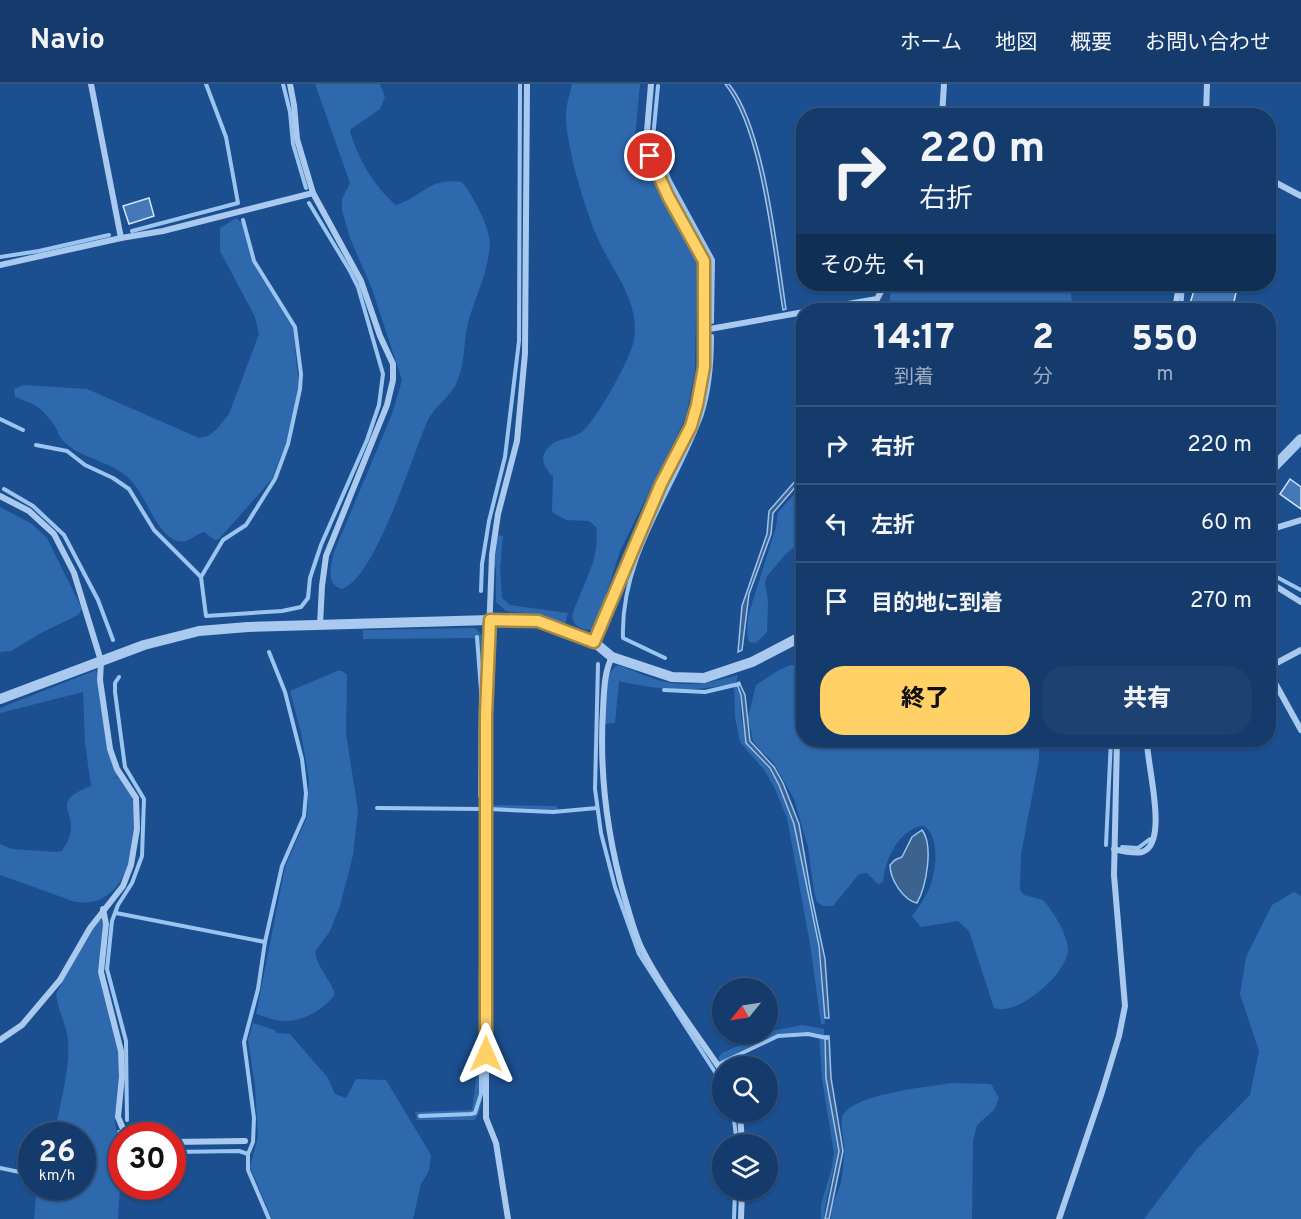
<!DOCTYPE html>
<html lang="ja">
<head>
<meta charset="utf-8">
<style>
	:root { --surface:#143b6b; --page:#1d4271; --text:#f1f3f6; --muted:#9dadc1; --line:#33557e; --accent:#ffd166 }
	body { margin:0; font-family:Overpass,"Noto Sans JP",sans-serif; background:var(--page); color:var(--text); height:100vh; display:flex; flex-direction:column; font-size:22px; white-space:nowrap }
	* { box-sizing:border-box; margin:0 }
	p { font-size:20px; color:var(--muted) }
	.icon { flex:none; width:33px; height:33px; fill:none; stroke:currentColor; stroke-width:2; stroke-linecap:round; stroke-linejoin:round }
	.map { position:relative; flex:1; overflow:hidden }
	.details { position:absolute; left:796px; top:219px; width:480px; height:444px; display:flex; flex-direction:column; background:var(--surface); border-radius:24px; box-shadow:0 2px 4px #0004,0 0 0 2px var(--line) }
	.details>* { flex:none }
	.guide { position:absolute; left:796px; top:24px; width:480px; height:183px; border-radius:24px; box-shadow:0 2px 4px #0004,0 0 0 2px var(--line); background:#143b6b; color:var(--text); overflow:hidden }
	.needle { width:39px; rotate:240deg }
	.controls { position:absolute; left:712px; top:894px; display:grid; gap:12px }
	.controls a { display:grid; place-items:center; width:66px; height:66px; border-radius:50%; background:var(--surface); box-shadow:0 2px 4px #0004,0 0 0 2px var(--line); font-size:30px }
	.speed { position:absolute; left:18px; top:1038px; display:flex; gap:12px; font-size:30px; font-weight:700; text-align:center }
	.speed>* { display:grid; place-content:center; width:78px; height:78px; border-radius:50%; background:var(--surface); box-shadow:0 2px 4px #0004,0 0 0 2px var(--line); line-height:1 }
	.speed small { font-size:15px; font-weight:400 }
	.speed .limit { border:9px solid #d22; background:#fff; color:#111 }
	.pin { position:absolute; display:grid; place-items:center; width:51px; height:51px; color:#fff; margin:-26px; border:3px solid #fff; border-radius:50%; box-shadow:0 2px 6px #0007 }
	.me { position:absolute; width:66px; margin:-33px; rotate:0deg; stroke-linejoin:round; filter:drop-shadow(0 0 4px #0008) }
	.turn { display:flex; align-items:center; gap:21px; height:126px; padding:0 24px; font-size:27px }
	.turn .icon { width:78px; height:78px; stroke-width:2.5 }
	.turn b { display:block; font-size:42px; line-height:51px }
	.then { display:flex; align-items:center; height:57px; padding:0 24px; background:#0003; gap:12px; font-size:22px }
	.eta { display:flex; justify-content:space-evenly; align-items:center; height:102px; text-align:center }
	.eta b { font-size:36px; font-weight:800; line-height:42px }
	.button { display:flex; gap:12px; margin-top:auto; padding:12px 24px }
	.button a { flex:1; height:69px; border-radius:24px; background:var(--accent); color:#111; font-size:24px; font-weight:800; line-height:69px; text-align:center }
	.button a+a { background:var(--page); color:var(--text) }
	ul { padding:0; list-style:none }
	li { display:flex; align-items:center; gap:18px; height:78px; padding:0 24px; border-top:2px solid var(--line) }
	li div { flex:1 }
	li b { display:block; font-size:22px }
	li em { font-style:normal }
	header { display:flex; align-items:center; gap:36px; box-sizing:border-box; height:84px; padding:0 30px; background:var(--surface); border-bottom:2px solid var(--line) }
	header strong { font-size:28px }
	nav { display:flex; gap:33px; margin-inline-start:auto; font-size:21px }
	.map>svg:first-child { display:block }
	.green { fill:#2e69ad }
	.water { fill:#3c6290; stroke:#9cc4f0; stroke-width:1.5 }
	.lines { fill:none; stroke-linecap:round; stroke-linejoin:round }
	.stream { stroke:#9cc4f0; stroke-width:4 }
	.building { fill:#4478b7; stroke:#cfe3fa; stroke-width:1.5 }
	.minor { stroke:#a9c9ee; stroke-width:6 }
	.tertiary { stroke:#a9c9ee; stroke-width:10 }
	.route-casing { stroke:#a68842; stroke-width:15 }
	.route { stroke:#ffd166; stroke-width:10 }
</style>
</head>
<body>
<header>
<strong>Navio</strong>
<nav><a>ホーム</a><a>地図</a><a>概要</a><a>お問い合わせ</a></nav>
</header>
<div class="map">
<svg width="1301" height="1135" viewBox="0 0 1301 1135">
	<rect width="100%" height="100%" fill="#1b4f8f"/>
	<g class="green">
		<path d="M315,0H380L385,13L380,25L351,45L350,48C358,74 375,104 396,121C424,112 428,93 462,98C473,111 490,144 490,160C488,187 477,210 469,235C463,256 466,278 457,298C451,313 434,322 427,338C413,370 374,498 341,505C325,499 331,481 334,468L392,330L402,296L372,205L350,154L342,126V115L350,99Z"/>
		<path d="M572,0H640L635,53L659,110L690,158L697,177L695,287L686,333L620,467L596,542L591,546C582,546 574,543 572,533C580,503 601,477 596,443L589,437L566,436L552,428L553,393C545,384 539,375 547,365C556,353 572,356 583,347C597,335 631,274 634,256C640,216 613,189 598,155C586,129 565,59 566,31C566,21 570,10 572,0Z"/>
		<path d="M236,134L242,139L252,178L293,244L299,304L286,359L272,395L219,455L215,456L204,448C195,450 188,460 178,457C159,453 146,415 134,400C117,377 83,377 63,357C59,353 58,346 54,341C39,321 38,322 15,313L14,305L24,301L87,305L199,354L208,352L217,345L229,330L259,250L255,233L220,167V144Z"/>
		<polygon points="891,200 1072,200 1070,204 1073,226 889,226"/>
		<polygon points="804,400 804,454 785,471 767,492 765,499 768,517 767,548 756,559 749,558 747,551 748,532 776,443 778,428"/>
		<polygon points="0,423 32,440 47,454 82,525 78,531 43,548 11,567 0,568"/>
		<polygon points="498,451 503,452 500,485 502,514 510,521 568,529 565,540 533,530 506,527 496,518 496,484 494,481"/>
		<polygon points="475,544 486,555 483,636 483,712 479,716 479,603 476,554 363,555 363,546"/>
		<path d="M618,581C629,584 639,590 649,593C681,605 707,600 738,591L736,599L740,611L741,632L746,659L769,685L779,701L794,740L818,862L825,940H821L810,860L787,734L775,705L765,687L740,658L735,633L734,600C689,608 664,607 619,597L615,639L605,640C606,623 601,590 618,581Z"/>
		<path d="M791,581H804V656H1039V676L1021,770L1020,806L1024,811L1043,816C1053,827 1068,851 1068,866C1067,890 1017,933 994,924L969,847L958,837L921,843L912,832C918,824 924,816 928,807C936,791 941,753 924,742C900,743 884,777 883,798L878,800L867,789L859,790L833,822H823L817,818L814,808L808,763L794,715L773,678L760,666L753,657L748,633L756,601L779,586Z"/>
		<path d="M96,586L119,692L108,696L119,693C124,700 131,708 133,717C141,753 128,825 78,818C71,818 63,813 56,811C38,804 19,798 0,791V760L12,765L56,768L62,767C64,763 68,758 69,754C79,727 47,719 91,702L85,659L83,608L0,629V624Z"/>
		<path d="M337,587H342L347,591L346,650L358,726L353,771L340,822L330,847L315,868C317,884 330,894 335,910C325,925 304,937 285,937C276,937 265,933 256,930L285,783L307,733L309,695L301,649L290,607Z"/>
		<polygon points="479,721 484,723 484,880 479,883"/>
		<polygon points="493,721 556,722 561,729 489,727 489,723"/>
		<polygon points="1294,808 1301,812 1301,1135 1144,1135 1196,1066 1250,1011 1259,967 1240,910 1246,873 1272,821"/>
		<path d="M100,835L103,839L99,883L116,949L120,980L115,1037L121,1087L118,1135H34L37,1103L82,1102V1052L54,1051C59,1025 71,982 68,955C66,940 58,926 56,910L93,842Z"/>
		<path d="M478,886L484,890C484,915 491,1025 474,1036H417L415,1028L472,1026L479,973Z"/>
		<polygon points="253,939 275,946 277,949 290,950 328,994 335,1010 346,1014 356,995 386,996 431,1071 429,1087 421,1100 413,1135 272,1135 250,1083 258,1053 255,1002 248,956"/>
		<path d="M802,941L824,945L826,994L838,1067L825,1123L824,1135H821V1120L831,1087L834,1069L822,995L819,950C781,943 752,962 720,978L718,974L722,969L772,947Z"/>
		<path d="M951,999L991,1000L999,1014L994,1026L977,1041L973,1056L972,1135H831C831,1123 835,1115 839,1104C843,1095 843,1082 844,1072C846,1060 840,1047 842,1035C846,1010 929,1003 951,999Z"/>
	</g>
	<g class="water">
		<path d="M725,0H729C765,44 777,167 786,225L783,226C773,166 762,45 725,0Z"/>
		<polygon points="804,387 804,393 773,429 771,450 749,510 742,566 738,568 742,522 767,450 769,427"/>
		<polygon points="739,598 745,611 750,657 774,683 783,699 799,740 811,810 825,875 829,934 825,934 819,862 794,740 779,701 770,684 746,659 741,611 737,600"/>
		<path d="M922,746C934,762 926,803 917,819C903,816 890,795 890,781L895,776L902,773L912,753Z"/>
		<polygon points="825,952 829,952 831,994 843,1067 829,1135 825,1135 839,1067 826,994"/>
	</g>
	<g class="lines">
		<g class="stream">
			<polyline points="283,0 290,28 293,60 306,104"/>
			<polyline points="658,2 653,54 670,97 713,176 712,238"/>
			<polyline points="132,147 238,119 226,53 206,0"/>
			<polyline points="0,173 39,167 109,151"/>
			<polyline points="1181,226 1183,200"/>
			<polyline points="0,335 23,346"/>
			<polyline points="36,361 67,367 85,381 113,394 129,405 154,446 201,493 206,532 282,527 301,523 308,514 310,494 321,461 367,356 379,321 383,290 358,203 350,187 309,119"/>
			<polyline points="4,405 33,422 64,451 98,516 113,556"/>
			<polyline points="1269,489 1301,506"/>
			<polyline points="201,493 223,456 246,441 275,395 288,360 300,305 301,290 295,243 254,177 243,136"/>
			<polyline points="481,507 482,480 489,437 505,373 519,257 520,0"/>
			<polyline points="477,553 481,606 480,712"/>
			<polyline points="269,568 285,608 302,675 306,709 304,732 282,782 265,858 258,905 244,958 254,1034 253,1058 248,1070 248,1086 269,1135"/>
			<path d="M665,574L623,554C620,472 675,405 702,330C710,305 712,279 712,252"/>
			<polyline points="598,580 595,705 601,749 615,803 639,870 722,999"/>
			<polyline points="119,593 115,599 115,608 125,683 144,715 142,772 132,799 118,821 112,837 107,885 126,957 127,1036"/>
			<polyline points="664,606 705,608 739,600"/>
			<polyline points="377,724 482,725 481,878"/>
			<polyline points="489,725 553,728 597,724"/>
			<polyline points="1106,761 1111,656"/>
			<polyline points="1122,763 1138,764 1150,755"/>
			<polyline points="116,829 265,858"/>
			<polyline points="717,981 778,952 808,950 827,954"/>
			<polyline points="733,1028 737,1060"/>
			<polyline points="420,1032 471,1030 475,1029 481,1010 481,893"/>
			<polyline points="119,1048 122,1057"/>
			<polyline points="172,1068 239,1067 248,1070"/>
			<polyline points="0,1084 29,1090"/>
			<polyline points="734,1135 735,1106"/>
		</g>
	</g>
	<g class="building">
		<polygon points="149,114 154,132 129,140 123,122"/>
		<polygon points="1196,200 1238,200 1233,222 1224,219 1222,226 1188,226"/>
		<polygon points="1290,395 1301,403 1301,425 1280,410"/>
	</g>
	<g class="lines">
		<g class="minor">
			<polyline points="91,0 121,154"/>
			<polyline points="290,0 294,21 297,55 313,109 361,197 380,252 393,280 393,296 387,321 326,472 322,502 320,541"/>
			<polyline points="942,32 944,0"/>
			<polyline points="1206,32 1207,0"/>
			<polyline points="1269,95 1301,112"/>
			<polyline points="0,181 121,154 163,147 313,109"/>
			<polyline points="813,226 877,215 885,200"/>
			<polyline points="1175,226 1179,200"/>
			<polyline points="704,246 804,228"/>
			<polyline points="0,412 29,427 54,450 74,489 101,577 100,596 110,665 117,685 136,714 137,745 131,781 123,802 90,844 60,896 22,941 0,956"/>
			<polyline points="1269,446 1301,436"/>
			<polyline points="1269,498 1301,518"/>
			<polyline points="594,558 661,400 691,342 697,321 704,283 705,182 699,164 668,112 650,72 647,47 651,0"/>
			<path d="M612,573C604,588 604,609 603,626C599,692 607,752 625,815C630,831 634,848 641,863C661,904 697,950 723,989"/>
			<polyline points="1269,583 1301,566"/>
			<polyline points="1269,588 1301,646"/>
			<path d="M1114,765C1122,767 1133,770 1142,768C1170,760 1146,678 1147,656"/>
			<polyline points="103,825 106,840 101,888 121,967 122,992 118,1033 126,1052"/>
			<polyline points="740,1028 742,1060"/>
			<polyline points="172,1058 245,1057"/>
			<polyline points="508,1135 496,1059 486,1034 486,630 492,471 498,430 517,357 525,269 527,0"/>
			<polyline points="741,1135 742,1106"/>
			<polyline points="1059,1135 1102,1008 1119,952 1125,922 1114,791 1117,656"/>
		</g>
		<g class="tertiary">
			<polyline points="1269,388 1301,355"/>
			<polyline points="0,615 144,561 199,547 248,543 490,536 538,537 594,558 612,573 672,593 704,594 752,578 804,551"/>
		</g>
	</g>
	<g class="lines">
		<g class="route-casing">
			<polyline id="route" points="486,970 486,630 490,536 538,537 594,558 661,400 691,342 697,321 704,283 704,177 668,112 650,72"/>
		</g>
		<use href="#route" class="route"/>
	</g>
</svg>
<div class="controls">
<a><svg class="needle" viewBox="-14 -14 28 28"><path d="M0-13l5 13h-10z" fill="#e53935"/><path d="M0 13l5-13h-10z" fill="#9dadc1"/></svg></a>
<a><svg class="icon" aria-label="search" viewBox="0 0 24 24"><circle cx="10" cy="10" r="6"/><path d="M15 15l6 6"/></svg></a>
<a><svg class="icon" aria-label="layers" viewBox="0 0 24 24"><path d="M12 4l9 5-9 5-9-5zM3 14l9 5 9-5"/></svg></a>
</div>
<div class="speed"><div>26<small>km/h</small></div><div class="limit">30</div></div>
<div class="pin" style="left:650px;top:72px;background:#d93025"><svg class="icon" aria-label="arrive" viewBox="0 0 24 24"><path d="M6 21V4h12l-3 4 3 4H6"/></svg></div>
<svg class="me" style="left:486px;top:970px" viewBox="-20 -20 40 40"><path d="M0-17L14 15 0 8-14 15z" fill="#ffd166" stroke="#fff" stroke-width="4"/></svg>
<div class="guide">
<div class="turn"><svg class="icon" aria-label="right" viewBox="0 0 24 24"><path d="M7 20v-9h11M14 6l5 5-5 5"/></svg><div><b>220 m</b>右折</div></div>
<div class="then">その先<svg class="icon" aria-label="left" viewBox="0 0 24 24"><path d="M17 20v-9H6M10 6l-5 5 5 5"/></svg></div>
</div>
<section class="details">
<div class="eta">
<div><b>14:17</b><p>到着</p></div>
<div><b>2</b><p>分</p></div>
<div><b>550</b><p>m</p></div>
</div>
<ul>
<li><svg class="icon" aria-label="right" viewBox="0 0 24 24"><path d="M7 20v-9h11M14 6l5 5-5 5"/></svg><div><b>右折</b></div><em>220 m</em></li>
<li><svg class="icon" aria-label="left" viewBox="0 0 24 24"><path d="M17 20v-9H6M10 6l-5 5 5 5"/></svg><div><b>左折</b></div><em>60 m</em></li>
<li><svg class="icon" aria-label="arrive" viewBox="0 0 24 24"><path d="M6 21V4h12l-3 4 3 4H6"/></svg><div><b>目的地に到着</b></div><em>270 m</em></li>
</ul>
<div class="button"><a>終了</a><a>共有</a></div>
</section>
</div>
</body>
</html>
